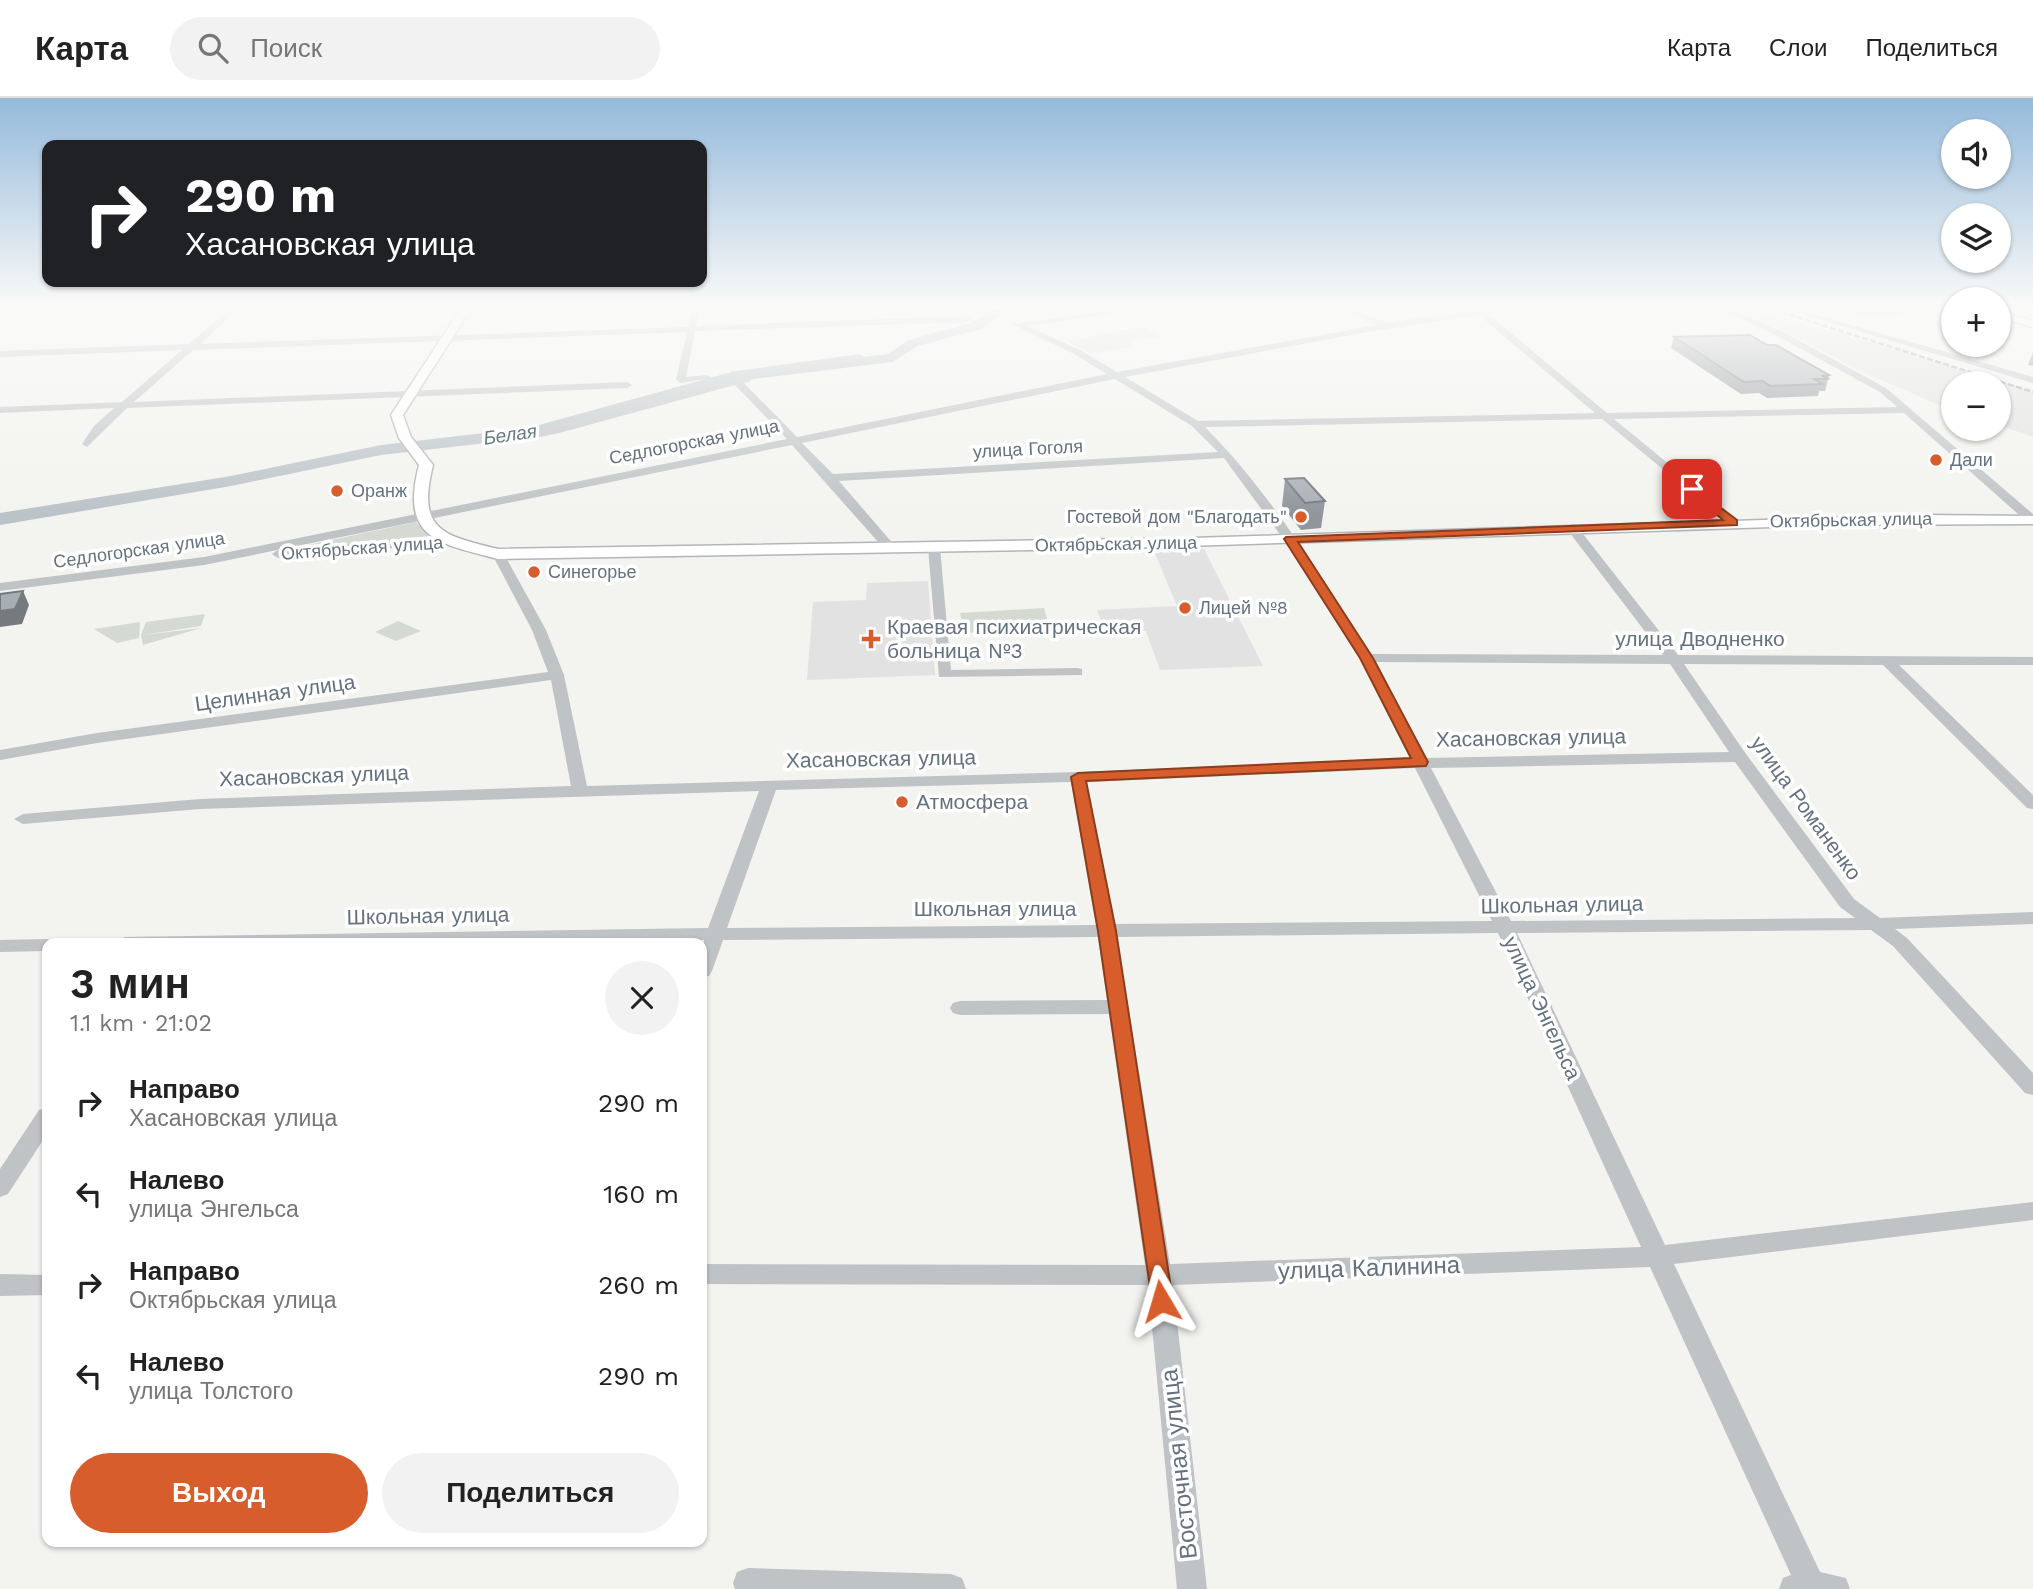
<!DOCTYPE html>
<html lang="ru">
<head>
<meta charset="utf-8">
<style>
	:root { --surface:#fff; --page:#f2f2f2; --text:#222; --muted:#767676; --line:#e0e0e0; --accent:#d75e2c }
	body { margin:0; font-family:"Work Sans",sans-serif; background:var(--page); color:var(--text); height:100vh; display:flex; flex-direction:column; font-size:26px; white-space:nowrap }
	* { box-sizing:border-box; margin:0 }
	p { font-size:23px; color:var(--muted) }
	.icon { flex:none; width:38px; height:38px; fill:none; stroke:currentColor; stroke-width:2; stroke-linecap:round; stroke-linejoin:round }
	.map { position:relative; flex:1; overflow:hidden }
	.sheet { position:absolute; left:42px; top:840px; width:665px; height:609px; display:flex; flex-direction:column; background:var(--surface); border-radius:14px; box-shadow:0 2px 5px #0004 }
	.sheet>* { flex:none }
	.banner { position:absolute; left:42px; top:42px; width:665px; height:147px; border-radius:14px; box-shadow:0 2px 5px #0004; background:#202124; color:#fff; overflow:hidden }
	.buttons { position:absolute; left:1941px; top:21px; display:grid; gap:14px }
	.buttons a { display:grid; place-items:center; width:70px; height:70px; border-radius:50%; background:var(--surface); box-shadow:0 2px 5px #0004; font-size:35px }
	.pin { position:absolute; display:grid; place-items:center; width:60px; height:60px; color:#fff; margin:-30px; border-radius:14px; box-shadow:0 4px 10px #0006 }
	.me { position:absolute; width:77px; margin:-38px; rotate:353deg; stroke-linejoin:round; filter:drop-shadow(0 0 5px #0008) }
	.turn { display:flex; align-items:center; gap:24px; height:147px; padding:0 28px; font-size:32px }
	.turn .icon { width:91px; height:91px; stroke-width:2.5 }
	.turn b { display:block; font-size:49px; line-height:60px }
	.round { display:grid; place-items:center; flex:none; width:74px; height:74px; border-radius:37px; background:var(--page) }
	.summary { display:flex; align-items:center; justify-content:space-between; height:119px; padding:0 28px }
	h1 { font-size:42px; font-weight:600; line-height:52px }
	.button { display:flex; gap:14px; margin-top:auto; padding:14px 28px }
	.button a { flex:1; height:80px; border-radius:42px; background:var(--accent); color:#fff; font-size:28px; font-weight:600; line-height:80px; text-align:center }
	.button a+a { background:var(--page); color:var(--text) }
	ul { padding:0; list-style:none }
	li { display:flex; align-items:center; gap:21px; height:91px; padding:0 28px }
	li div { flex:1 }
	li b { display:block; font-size:26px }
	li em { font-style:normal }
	header { display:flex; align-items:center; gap:42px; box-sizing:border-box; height:98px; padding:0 35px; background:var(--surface); border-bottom:2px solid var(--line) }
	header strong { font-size:33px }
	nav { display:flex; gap:38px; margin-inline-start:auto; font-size:24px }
	.search { width:490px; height:63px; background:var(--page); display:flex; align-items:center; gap:18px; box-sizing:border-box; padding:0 24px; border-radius:38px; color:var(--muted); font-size:26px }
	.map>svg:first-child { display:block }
	.built { fill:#e1e2e1 }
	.green { fill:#d4dad1 }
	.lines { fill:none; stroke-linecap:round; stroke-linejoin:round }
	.river { fill:#bac3c8; fill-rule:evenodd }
	.major-casing { stroke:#b2b6b9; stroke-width:3 }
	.minor { fill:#bfc3c6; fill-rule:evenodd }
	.major { fill:#fff; fill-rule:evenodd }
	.rail { stroke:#a0a5aa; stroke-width:2.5; stroke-dasharray:6 2.5; stroke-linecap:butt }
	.wall { fill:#90969b }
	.shaded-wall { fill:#767a7e }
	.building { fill:#a8afb4; stroke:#767a7e; stroke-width:2 }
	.route { fill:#d75e2c; stroke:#8c3d1d; stroke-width:2 }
	.poi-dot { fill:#d75e2c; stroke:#fff; stroke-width:2.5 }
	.labels { text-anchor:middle; stroke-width:7; stroke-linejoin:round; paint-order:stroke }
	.far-street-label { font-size:18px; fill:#64727f; stroke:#fff }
	.far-poi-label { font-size:18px; fill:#64727f; stroke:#fff; text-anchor:start }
	.far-water-label { font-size:19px; font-style:italic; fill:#657a83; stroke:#fff }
	.poi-label { font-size:21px; fill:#64727f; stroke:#fff; text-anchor:start }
	.street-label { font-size:21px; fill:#64727f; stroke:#fff }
	.near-street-label { font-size:24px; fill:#64727f; stroke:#fff }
</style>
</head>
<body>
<header>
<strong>Карта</strong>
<div class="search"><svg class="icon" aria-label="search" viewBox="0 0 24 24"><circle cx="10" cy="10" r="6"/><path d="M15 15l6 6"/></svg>Поиск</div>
<nav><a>Карта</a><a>Слои</a><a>Поделиться</a></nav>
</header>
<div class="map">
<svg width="2033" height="1491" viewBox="0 0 2033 1491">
	<rect width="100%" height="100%" fill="#f3f3f0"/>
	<g class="built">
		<polygon points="1730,209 1749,209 2033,293 2033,339 1999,327 1998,285 1953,285 1953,313 1856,271 1809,245"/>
		<polygon points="1143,229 1162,238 1128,244 1135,248 1092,256 1066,243"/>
		<polygon points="1204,451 1263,568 1160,572 1146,533 1105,534 1097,512 1177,508 1154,453"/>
		<polygon points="928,483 935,577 807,582 813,504 866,502 867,485"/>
	</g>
	<g class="green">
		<path d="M1816,209H1910L1911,210C1899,228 1835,215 1816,209Z"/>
		<polygon points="416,424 428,437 426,440 294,450"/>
		<polygon points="1044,510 1050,531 964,535 960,515"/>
		<polygon points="205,516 201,528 143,537 201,530 143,547 141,537 146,524"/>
		<polygon points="398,523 421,533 396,543 375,534"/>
		<polygon points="140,524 139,540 117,545 94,531"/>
	</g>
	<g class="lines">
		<polygon class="river" points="996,209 1012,209 981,231 918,248 892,264 729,284 529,340 381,357 231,388 0,427 0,415 231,378 381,347 528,330 728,275 888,256 908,242 971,225"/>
		<g class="major-casing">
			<g id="major">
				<path d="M462,209H472L403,317L411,339L433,367C417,432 441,437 498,451L1191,440L1923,417L2033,418V426L1833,427L1092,451L498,461C437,445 400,441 419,367L399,340L391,317Z"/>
				<polygon points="1998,213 2033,223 2033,229 1998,219"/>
			</g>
		</g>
		<g class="minor">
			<polygon points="0,209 10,209 0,216"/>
			<polygon points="232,209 241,209 200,246 688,229 692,209 700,209 696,228 968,218 972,221 968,224 695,233 686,279 707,277 712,280 681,285 676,282 687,234 193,252 134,304 627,284 632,287 627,290 127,310 87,349 82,346 94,328 114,310 0,315 0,309 122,304 182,252 0,259 0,253 189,246"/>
			<path d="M1137,209H1159L1027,228L1080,252L1117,274L1377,227L1336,209H1347L1388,225L1480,211L1523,209L1488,216L1607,315L1897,309L1880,294L1779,239L1716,209H1726L1785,235L1886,290L2033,416V423H2026L1904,315L1614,321L1737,422V428L1733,429L1602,321L1205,329C1271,395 1320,478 1371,556L1663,557L1566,430L1572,426L1576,427L1678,557L2033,559V567H1899L2033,697V711L2027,710L1883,567L1684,566L1746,656L1854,801L1880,820L2033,814V826L1895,831L1907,840L2033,975V997L2025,995L1893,848L1871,832L1517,835L1665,1147L2033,1104V1122L1674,1166L1820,1474L1846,1480L1850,1491H1779L1783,1480L1791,1477L1650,1169L1173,1187L1207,1491H1177L1148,1187L702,1186V1166L1145,1167L1109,916L960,917L953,915L950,910L953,905L960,903L1107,902L1098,839L723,842L712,873L709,878L702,879L704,842L115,845L125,839L708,830L759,693L200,711L23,726L14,721L23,716L200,701L571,688L551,582L97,645L0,662V652L97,635L548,574L532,532L492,456L498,452L504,456L546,532L564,577L587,688L1078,674L1410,661L1360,560L1279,435L1224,360L839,383L895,448V454H887L792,347L204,467L0,493V485L204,459L787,341L735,287L559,335L490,349L485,346L737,280L751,279V283L744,285L797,339L1107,276L1074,256L1012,226ZM1479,217L1595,315L1198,323L1125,279L1367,234ZM1115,281L1192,328L1218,354L833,376L802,345ZM1376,564L1670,566L1729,654L1426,660ZM1735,664L1840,809L1855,820L1511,823L1431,670ZM1415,670L1492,823L1115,826L1087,684ZM1071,684L1096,827L727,830L776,692ZM1498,835L1641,1149L1170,1166L1117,839Z"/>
			<polygon points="1777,209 1789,209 2033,279 2033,285"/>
			<polygon points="860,256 865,259 863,261 734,277 729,274"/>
			<polygon points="447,438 453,442 451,445 278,460 272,456 278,452"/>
			<polygon points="934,446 940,450 951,572 1077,570 1082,571 1082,577 939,579 928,450"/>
			<polygon points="47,841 55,845 47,845 47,853 0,854 0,842"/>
			<polygon points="47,1010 47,1036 8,1096 0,1099 0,1071 39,1012"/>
			<polygon points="0,1176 47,1177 47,1197 0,1198"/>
			<polygon points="748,1470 951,1476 962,1480 966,1491 735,1491 733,1485 737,1474"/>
		</g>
		<use href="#major" class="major"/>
		<polyline class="rail" points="1765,209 2033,294"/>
	</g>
	<g class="wall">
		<polygon points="1674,239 1829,277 1825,293 1819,293 1818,298 1767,300 1759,295 1741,296 1671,250"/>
		<polygon points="2033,254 2033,268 2028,267"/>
		<polygon points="1285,381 1325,403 1321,430 1301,432 1282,408"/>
	</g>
	<polygon class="shaded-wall" points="23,493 29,507 22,526 0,529 0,513"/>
	<g class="building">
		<polygon points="1750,237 1767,247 1776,247 1829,277 1823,278 1829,281 1814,281 1822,286 1770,288 1763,283 1744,284 1674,239"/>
		<polygon points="1304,380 1325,403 1305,405 1285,381"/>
		<polygon points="23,493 15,511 0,513 0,496"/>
	</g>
	<linearGradient id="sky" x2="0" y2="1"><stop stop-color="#95badb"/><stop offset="0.5" stop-color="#fafaf8"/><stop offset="1" stop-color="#fafaf8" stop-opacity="0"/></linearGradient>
	<rect width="2033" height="417" fill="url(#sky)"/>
	<polygon class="route" points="1692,388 1737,422 1737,427 1298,444 1373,560 1428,664 1426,668 1086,683 1116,833 1173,1203 1170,1210 1161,1213 1153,1210 1098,833 1071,679 1078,675 1411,660 1360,560 1284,441 1286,439 1723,422 1689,393 1689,389"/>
	<g class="poi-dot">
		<circle cx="1936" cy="362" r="7"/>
		<circle cx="337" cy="393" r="7"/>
		<circle cx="1301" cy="419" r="7"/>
		<circle cx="534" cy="474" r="7"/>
		<circle cx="1185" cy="510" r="7"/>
		<path d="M867.5 530.5h7v7h7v7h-7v7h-7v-7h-7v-7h7z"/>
		<circle cx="902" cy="704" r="7"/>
	</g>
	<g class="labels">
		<g class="far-street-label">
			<text transform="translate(694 344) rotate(-11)" y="6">Седлогорская улица</text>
			<text transform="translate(1028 351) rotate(-3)" y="6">улица Гоголя</text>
			<text transform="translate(1851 422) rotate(-1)" y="6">Октябрьская улица</text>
			<text transform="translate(1116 446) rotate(-1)" y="6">Октябрьская улица</text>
			<text transform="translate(362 450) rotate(-4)" y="6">Октябрьская улица</text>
			<text transform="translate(139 452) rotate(-8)" y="6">Седлогорская улица</text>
		</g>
		<g class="far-poi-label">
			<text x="1950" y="368">Дали</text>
			<text x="351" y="399">Оранж</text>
			<text x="1287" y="425" text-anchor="end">Гостевой дом "Благодать"</text>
			<text x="548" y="480">Синегорье</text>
			<text x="1199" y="516">Лицей №8</text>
		</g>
		<g class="far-water-label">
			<text transform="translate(510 336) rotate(-8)" y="7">Белая</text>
		</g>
		<g class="poi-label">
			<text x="887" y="536">Краевая психиатрическая<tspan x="887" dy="24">больница №3</tspan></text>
			<text x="916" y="711">Атмосфера</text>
		</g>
		<g class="street-label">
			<text x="1700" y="548">улица Дводненко</text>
			<text transform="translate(275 595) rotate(-8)" y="7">Целинная улица</text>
			<text transform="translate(1531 640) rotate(-1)" y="7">Хасановская улица</text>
			<text transform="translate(881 661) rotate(-1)" y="7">Хасановская улица</text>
			<text transform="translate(314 678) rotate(-2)" y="7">Хасановская улица</text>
			<text transform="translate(1806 710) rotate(54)" y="7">улица Романенко</text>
			<text transform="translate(1562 807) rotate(-1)" y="7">Школьная улица</text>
			<text x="995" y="818">Школьная улица</text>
			<text transform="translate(428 818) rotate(-1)" y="7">Школьная улица</text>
			<text transform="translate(1542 910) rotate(65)" y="7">улица Энгельса</text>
		</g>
		<g class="near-street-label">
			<text transform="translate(1369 1170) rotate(-2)" y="8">улица Калинина</text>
			<text transform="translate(1179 1366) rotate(-96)" y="8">Восточная улица</text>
		</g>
	</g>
</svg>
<div class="buttons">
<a><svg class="icon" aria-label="sound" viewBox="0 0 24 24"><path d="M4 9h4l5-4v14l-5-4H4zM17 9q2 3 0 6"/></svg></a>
<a><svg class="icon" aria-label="layers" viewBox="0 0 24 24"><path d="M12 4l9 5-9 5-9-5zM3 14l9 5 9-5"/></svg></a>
<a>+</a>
<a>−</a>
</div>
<div class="pin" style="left:1692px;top:391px;background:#d93025"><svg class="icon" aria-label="arrive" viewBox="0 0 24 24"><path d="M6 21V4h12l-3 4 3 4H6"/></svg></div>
<svg class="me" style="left:1161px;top:1203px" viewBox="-20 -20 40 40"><path d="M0-17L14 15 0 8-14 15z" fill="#d75e2c" stroke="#fff" stroke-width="4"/></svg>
<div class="banner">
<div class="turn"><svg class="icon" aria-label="right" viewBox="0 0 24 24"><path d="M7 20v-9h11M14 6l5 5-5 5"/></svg><div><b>290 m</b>Хасановская улица</div></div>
</div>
<section class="sheet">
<div class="summary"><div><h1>3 мин</h1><p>1.1 km · 21:02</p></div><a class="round"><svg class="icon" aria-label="close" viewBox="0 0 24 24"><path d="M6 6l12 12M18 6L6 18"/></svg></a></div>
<ul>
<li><svg class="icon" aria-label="right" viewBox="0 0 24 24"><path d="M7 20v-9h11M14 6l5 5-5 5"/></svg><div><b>Направо</b><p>Хасановская улица</p></div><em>290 m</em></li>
<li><svg class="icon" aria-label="left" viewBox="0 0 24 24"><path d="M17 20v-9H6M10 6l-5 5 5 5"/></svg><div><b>Налево</b><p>улица Энгельса</p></div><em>160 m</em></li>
<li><svg class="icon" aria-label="right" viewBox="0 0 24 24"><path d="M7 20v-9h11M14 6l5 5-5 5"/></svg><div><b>Направо</b><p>Октябрьская улица</p></div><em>260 m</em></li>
<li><svg class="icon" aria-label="left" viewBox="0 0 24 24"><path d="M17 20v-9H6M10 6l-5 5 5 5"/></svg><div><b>Налево</b><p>улица Толстого</p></div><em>290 m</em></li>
</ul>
<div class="button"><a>Выход</a><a>Поделиться</a></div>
</section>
</div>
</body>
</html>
